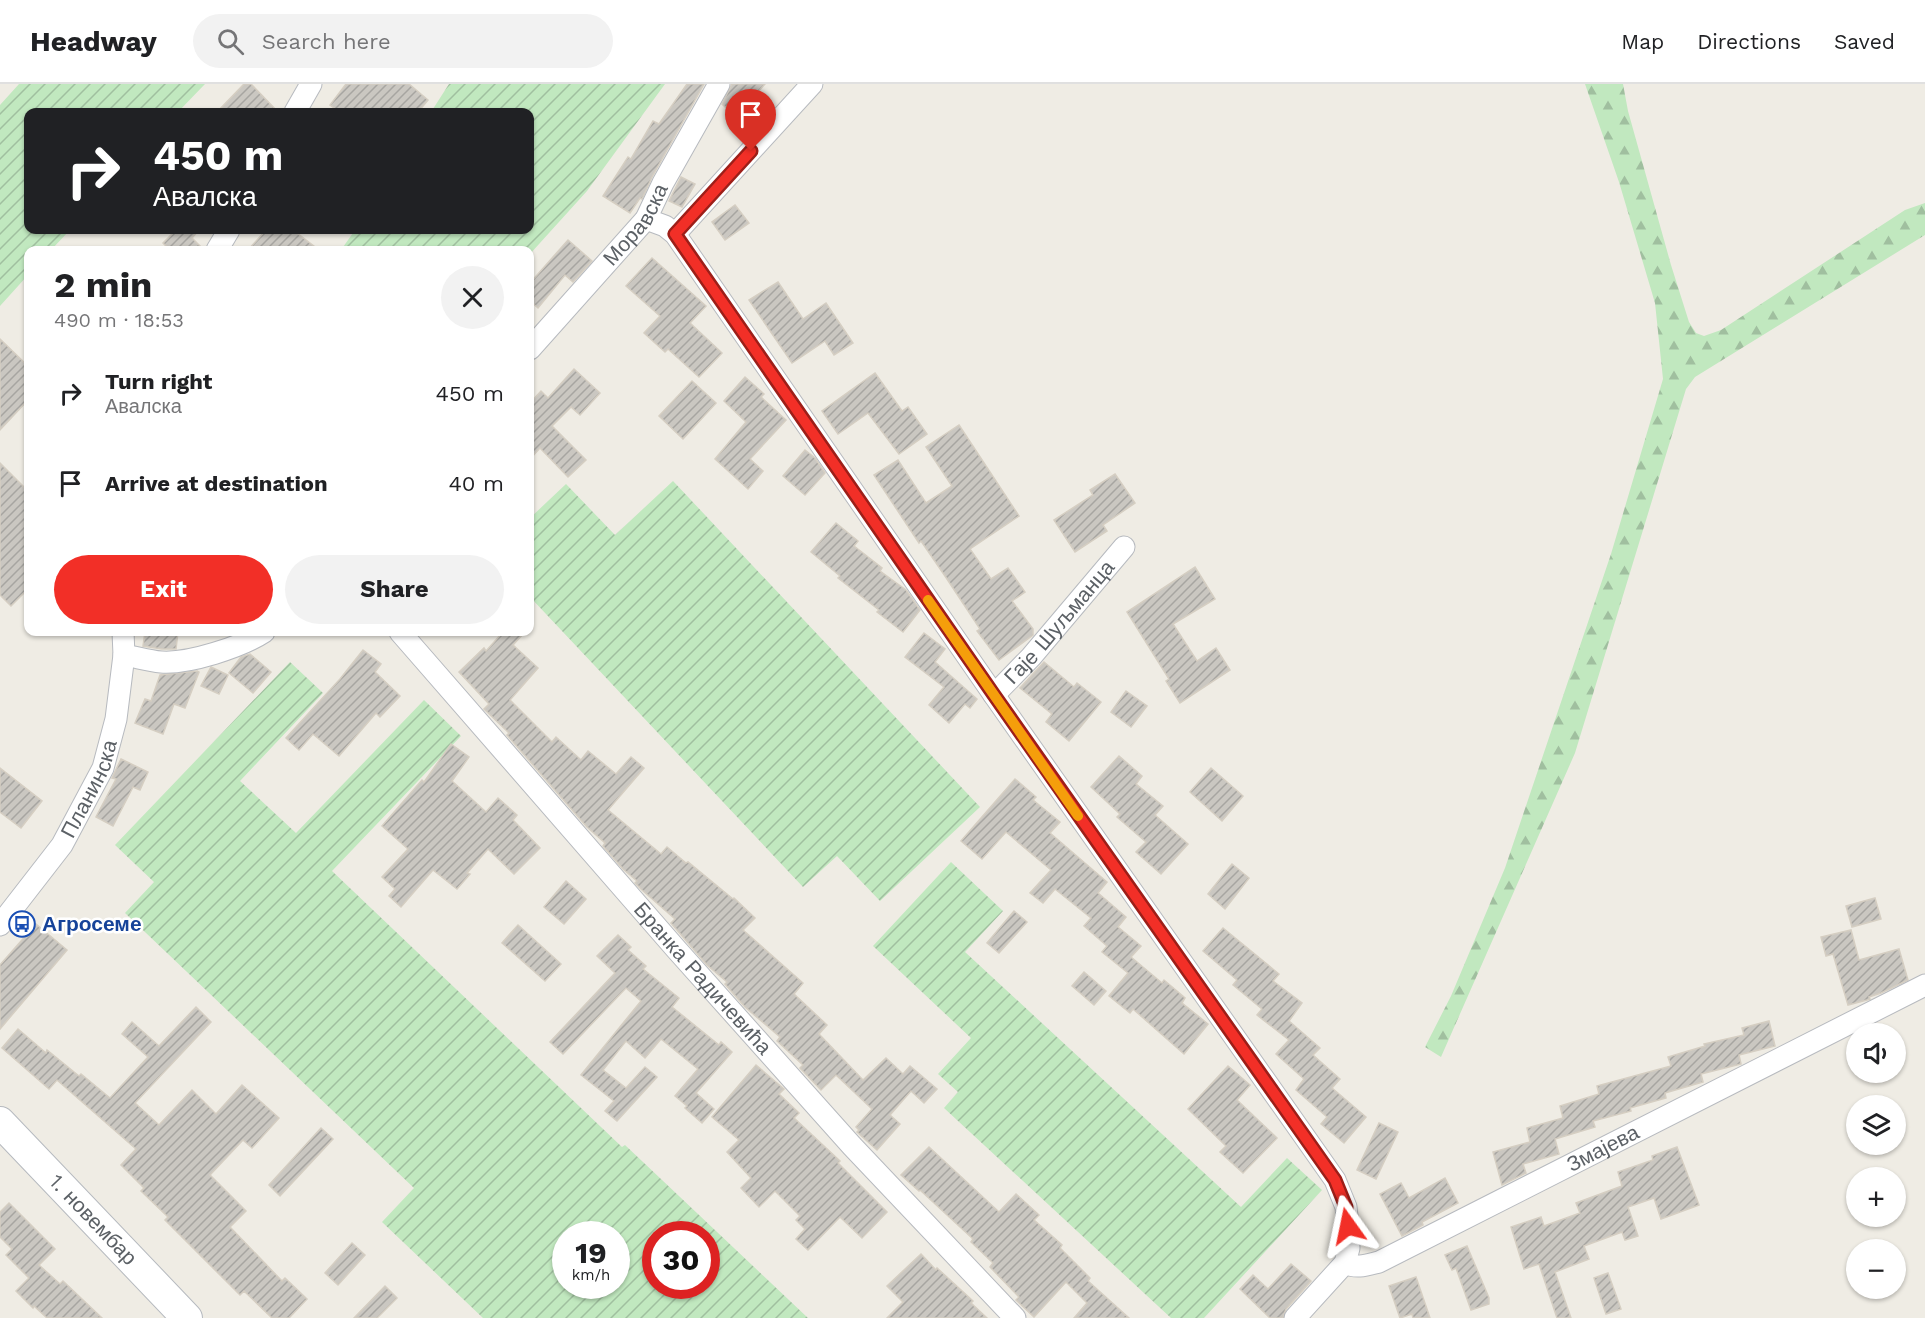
<!DOCTYPE html>
<html lang="en">
<head>
<meta charset="utf-8">
<style>
	:root { --surface:#fff; --page:#f2f2f2; --text:#202124; --muted:#757577; --line:#e0e0e0; --accent:#f22f27 }
	body { margin:0; font-family:"Work Sans",sans-serif; background:var(--page); color:var(--text); height:100vh; display:flex; flex-direction:column; font-size:22px; white-space:nowrap }
	* { box-sizing:border-box; margin:0 }
	p { font-size:20px; color:var(--muted) }
	.icon { flex:none; width:33px; height:33px; fill:none; stroke:currentColor; stroke-width:2; stroke-linecap:round; stroke-linejoin:round }
	.map { position:relative; flex:1; overflow:hidden }
	.side { position:absolute; left:24px; top:162px; width:510px; height:390px; display:flex; flex-direction:column; background:var(--surface); border-radius:12px; box-shadow:0 2px 4px #0004 }
	.side>* { flex:none }
	.hud { position:absolute; left:24px; top:24px; width:510px; height:126px; border-radius:12px; box-shadow:0 2px 4px #0004; background:#202124; color:#fff; overflow:hidden }
	.buttons { position:absolute; left:1846px; top:939px; display:grid; gap:12px }
	.buttons a { display:grid; place-items:center; width:60px; height:60px; border-radius:50%; background:var(--surface); box-shadow:0 2px 4px #0004; font-size:30px }
	.speed { position:absolute; left:552px; top:1137px; display:flex; gap:12px; font-size:30px; font-weight:700; text-align:center }
	.speed>* { display:grid; place-content:center; width:78px; height:78px; border-radius:50%; background:var(--surface); box-shadow:0 2px 4px #0004; line-height:1 }
	.speed small { font-size:15px; font-weight:400 }
	.speed .limit { border:9px solid #d22; background:#fff; color:#111 }
	.pin { position:absolute; display:grid; place-items:center; width:51px; height:51px; color:#fff; margin:-62px -26px; border-radius:50% 50% 50% 0; rotate:-45deg; box-shadow:0 0 6px #0007 }
	.pin .icon { rotate:45deg }
	.me { position:absolute; width:66px; margin:-33px; rotate:348deg; stroke-linejoin:round; filter:drop-shadow(0 0 4px #0008) }
	.turn { display:flex; align-items:center; gap:21px; height:126px; padding:0 30px; font-size:27px }
	.turn .icon { width:78px; height:78px; stroke-width:2.5 }
	.turn b { display:block; font-size:42px; line-height:51px }
	.round { display:grid; place-items:center; flex:none; width:63px; height:63px; border-radius:32px; background:var(--page) }
	.headline { display:flex; align-items:center; justify-content:space-between; height:102px; padding:0 30px }
	h1 { font-size:36px; font-weight:700; line-height:45px }
	.primary-button { display:flex; gap:12px; margin-top:auto; padding:12px 30px }
	.primary-button a { flex:1; height:69px; border-radius:36px; background:var(--accent); color:#fff; font-size:24px; font-weight:700; line-height:69px; text-align:center }
	.primary-button a+a { background:var(--page); color:var(--text) }
	ul { padding:0; list-style:none }
	li { display:flex; align-items:center; gap:18px; height:90px; padding:0 30px }
	li div { flex:1 }
	li b { display:block; font-size:22px }
	li em { font-style:normal }
	header { display:flex; align-items:center; gap:36px; box-sizing:border-box; height:84px; padding:0 30px; background:var(--surface); border-bottom:2px solid var(--line) }
	header strong { font-size:28px }
	nav { display:flex; gap:33px; margin-inline-start:auto; font-size:21px }
	.search { width:420px; height:54px; background:var(--page); display:flex; align-items:center; gap:15px; box-sizing:border-box; padding:0 21px; border-radius:33px; color:var(--muted); font-size:22px }
	.map>svg:first-child { display:block }
	.forest { fill:url(#forest-firs) }
	.garden { fill:url(#garden-furrows); fill-rule:evenodd }
	.building { fill:url(#building-hatch); stroke:#d5cec2; stroke-width:1.5 }
	.lines { fill:none; stroke-linecap:round; stroke-linejoin:round }
	.minor-casing { stroke:#b7babf; stroke-width:23 }
	.secondary-casing { stroke:#b6babf; stroke-width:32 }
	.minor { stroke:#fff; stroke-width:21 }
	.secondary { stroke:#fff; stroke-width:30 }
	.route-casing { stroke:#9d1f19; stroke-width:15 }
	.route { stroke:#f22f27; stroke-width:10 }
	.slow { stroke:#f59e0b; stroke-width:10 }
	.labels { text-anchor:middle; stroke-width:5; stroke-linejoin:round; paint-order:stroke }
	.street-label { font-size:21px; fill:#5c6166; stroke:#fff }
	.transit-label { font-size:21px; font-weight:bold; fill:#164399; stroke:#fff; text-anchor:start }
</style>
</head>
<body>
<header>
<strong>Headway</strong>
<div class="search"><svg class="icon" aria-label="search" viewBox="0 0 24 24"><circle cx="10" cy="10" r="6"/><path d="M15 15l6 6"/></svg>Search here</div>
<nav><a>Map</a><a>Directions</a><a>Saved</a></nav>
</header>
<div class="map">
<svg width="1925" height="1234" viewBox="0 0 1925 1234">
	<defs>
		<pattern id="forest-firs" width="22" height="20" patternUnits="userSpaceOnUse" patternTransform="scale(1.5)"><rect width="22" height="20" fill="#c1e8bf"/><path d="M5 1l3.5 6h-7zM16 11l3.5 6h-7z" fill="#a0bf9f"/></pattern>
		<pattern id="garden-furrows" width="10" height="10" patternUnits="userSpaceOnUse" patternTransform="scale(1.5)"><rect width="10" height="10" fill="#c1e8bf"/><path d="M-1 1l2-2M0 10L10 0M9 11l2-2" fill="none" stroke="#a0bf9f"/></pattern>
		<pattern id="building-hatch" width="6" height="6" patternUnits="userSpaceOnUse" patternTransform="scale(1.5)"><rect width="6" height="6" fill="#cac7c1"/><path d="M-1 1l2-2M0 6l6-6M5 7l2-2" fill="none" stroke="#a7a5a1"/></pattern>
	</defs>
	<rect width="100%" height="100%" fill="#efece4"/>
	<polygon class="forest" points="1585,0 1623,0 1628,27 1671,181 1689,238 1696,249 1704,252 1721,246 1905,126 1925,119 1925,151 1695,293 1686,305 1575,669 1441,973 1425,963 1451,912 1505,784 1611,470 1663,295 1655,219 1619,98"/>
	<g class="garden">
		<polygon points="19,0 205,0 178,28 28,28 28,146 70,146 51,166 28,166 28,191 0,222 0,21"/>
		<polygon points="449,0 665,0 587,107 530,170 530,166 341,166 355,146 530,146 530,28 431,28"/>
		<polygon points="673,397 980,723 880,817 837,772 803,803 530,513 530,434 566,400 615,451"/>
		<path d="M290,578L323,609L240,697L296,749L424,616L461,652L332,787L622,1063L625,1061L808,1234H483L382,1138L414,1104L125,829L154,798L115,761ZM566,1150H616V1202H566ZM656,1150H706V1202H656Z"/>
		<polygon points="951,778 1003,827 965,868 1241,1123 1287,1074 1322,1106 1204,1234 1171,1234 944,1024 958,1008 938,990 971,954 873,862"/>
	</g>
	<g class="building">
		<polygon points="244,0 251,0 278,28 217,28"/>
		<polygon points="346,0 409,0 428,16 418,28 340,28 330,21"/>
		<polygon points="687,0 704,0 652,93 642,115 640,114 630,129 603,112 628,73 631,75 653,37 659,40"/>
		<polygon points="732,0 765,0 736,33 722,20"/>
		<polygon points="681,93 695,100 682,123 669,117"/>
		<polygon points="735,121 749,139 725,156 712,138"/>
		<polygon points="176,146 199,146 192,154 204,166 170,166 163,159"/>
		<polygon points="266,146 293,146 319,166 248,166"/>
		<polygon points="568,156 592,177 573,198 565,191 538,224 530,217 530,199"/>
		<polygon points="652,174 706,222 690,239 722,269 699,293 668,265 665,268 644,249 660,232 626,202"/>
		<polygon points="778,198 803,235 826,219 853,259 834,271 825,257 792,279 749,216"/>
		<polygon points="0,255 28,282 28,316 0,346"/>
		<polygon points="574,285 600,309 580,331 571,323 552,342 586,376 568,393 540,364 530,375 530,319 541,307 548,314"/>
		<polygon points="875,289 902,327 908,323 927,350 899,370 868,329 838,350 822,327"/>
		<polygon points="745,293 764,310 761,313 786,336 750,375 763,387 748,405 715,375 746,338 724,317"/>
		<polygon points="692,297 716,319 683,355 659,332"/>
		<polygon points="959,341 1019,432 970,465 991,495 1008,484 1025,508 1012,517 1033,545 1033,551 999,576 977,547 980,545 945,492 921,457 919,459 874,391 898,376 926,419 952,402 926,363"/>
		<polygon points="805,366 815,374 825,389 805,411 783,392"/>
		<polygon points="0,379 28,407 28,505 11,522 0,511"/>
		<polygon points="1115,390 1135,419 1103,441 1107,447 1075,468 1054,436 1093,411 1090,406"/>
		<polygon points="836,439 858,457 854,462 882,484 880,487 906,506 920,526 903,548 877,528 879,526 838,494 840,492 811,468"/>
		<polygon points="1195,483 1215,515 1173,540 1197,577 1216,564 1230,586 1180,619 1166,597 1169,595 1127,528"/>
		<polygon points="145,548 178,548 176,565 162,565 143,562"/>
		<polygon points="503,548 525,548 513,561 538,584 510,616 552,658 556,653 581,676 588,667 616,690 631,673 644,684 608,726 661,770 667,763 686,779 688,778 733,815 734,814 755,834 743,846 803,899 794,910 827,941 819,950 863,996 886,974 903,990 910,982 937,1005 924,1019 911,1007 890,1031 900,1040 877,1066 857,1048 859,1046 856,1043 872,1025 836,991 821,1006 800,984 803,981 777,957 780,953 745,923 725,900 727,898 707,881 671,839 675,835 642,806 635,799 637,797 623,785 603,762 605,759 587,743 507,651 509,649 484,625 489,620 459,588 484,564 486,567"/>
		<polygon points="924,549 945,565 935,578 977,615 970,624 965,620 949,639 929,621 944,603 905,573"/>
		<polygon points="363,566 381,580 375,588 400,612 380,633 376,629 339,672 313,650 299,666 286,654 340,595"/>
		<polygon points="250,570 271,588 253,609 229,589 241,573"/>
		<polygon points="1044,578 1074,603 1077,599 1101,618 1069,657 1046,638 1052,630 1020,604"/>
		<polygon points="211,583 228,591 219,610 201,602"/>
		<polygon points="197,587 199,588 185,624 174,620 163,650 135,639 145,615 151,617 160,591"/>
		<polygon points="1126,607 1147,622 1131,643 1111,628"/>
		<polygon points="451,660 469,673 452,697 486,728 498,714 517,731 513,736 540,764 514,790 488,765 467,789 470,790 457,805 433,786 401,823 389,812 395,805 382,793 408,765 382,742 422,696 424,698"/>
		<polygon points="1119,672 1142,692 1136,700 1163,722 1155,731 1188,760 1161,790 1136,768 1146,758 1117,733 1120,730 1091,703"/>
		<polygon points="121,675 148,688 140,706 133,703 113,742 96,733 116,695 112,694"/>
		<polygon points="0,684 42,717 21,744 0,728"/>
		<polygon points="1211,684 1243,712 1222,737 1190,708"/>
		<polygon points="1015,695 1036,713 1033,716 1060,738 1050,749 1107,798 1098,809 1126,833 1118,843 1141,862 1131,873 1162,899 1164,896 1185,914 1182,919 1208,940 1184,970 1133,925 1130,929 1109,912 1128,889 1102,868 1107,862 1084,842 1091,834 1055,805 1043,819 1030,809 1051,786 1006,748 982,775 961,757"/>
		<polygon points="1232,780 1249,794 1225,825 1208,810"/>
		<polygon points="566,797 586,815 564,840 544,823"/>
		<polygon points="1875,814 1881,835 1852,843 1846,822"/>
		<polygon points="1014,827 1027,838 999,869 987,859"/>
		<polygon points="36,840 67,866 0,945 0,881"/>
		<polygon points="518,841 561,880 545,897 502,859"/>
		<polygon points="1223,844 1279,890 1273,897 1302,919 1289,937 1320,964 1313,971 1340,995 1332,1004 1366,1033 1344,1059 1321,1040 1327,1033 1296,1006 1304,995 1276,970 1289,956 1257,931 1262,925 1233,901 1237,896 1203,867"/>
		<polygon points="1851,846 1859,876 1899,865 1908,896 1881,909 1869,913 1870,915 1867,916 1848,921 1833,870 1826,872 1821,853"/>
		<polygon points="618,851 631,863 628,866 646,882 643,885 679,914 672,923 719,961 721,958 732,968 696,1009 714,1025 702,1039 685,1024 687,1022 675,1012 698,985 661,955 645,974 626,957 603,986 626,1004 645,983 657,993 617,1037 605,1027 614,1017 581,991 641,917 626,904 563,970 550,958 615,889 597,872"/>
		<polygon points="1084,888 1106,907 1094,921 1072,902"/>
		<polygon points="196,923 211,938 135,1019 159,1041 192,1006 216,1030 242,1001 279,1034 252,1064 243,1056 210,1091 246,1127 230,1143 282,1197 285,1194 307,1215 289,1234 272,1234 244,1207 240,1211 165,1136 168,1133 141,1107 144,1104 121,1081 136,1065 57,996 49,1005 2,964 18,945 46,969 47,966 79,992 81,990 110,1014 148,973 122,950 132,938 159,962"/>
		<polygon points="1769,937 1775,962 1739,971 1741,980 1701,990 1703,998 1665,1009 1666,1014 1630,1024 1631,1027 1593,1037 1595,1043 1555,1055 1559,1070 1523,1080 1526,1089 1502,1101 1493,1068 1530,1058 1527,1044 1563,1034 1560,1022 1599,1010 1597,1002 1671,982 1668,973 1705,962 1704,960 1744,951 1742,944"/>
		<polygon points="756,981 784,1005 779,1010 799,1029 794,1034 840,1077 838,1079 887,1128 862,1154 840,1133 808,1166 796,1155 805,1145 796,1136 800,1132 775,1107 759,1123 741,1104 751,1094 727,1068 739,1056 712,1033"/>
		<polygon points="1228,982 1250,1001 1237,1016 1277,1054 1243,1089 1220,1068 1226,1062 1188,1025"/>
		<polygon points="1379,1039 1398,1048 1376,1095 1357,1086"/>
		<polygon points="321,1044 333,1055 280,1112 269,1101"/>
		<polygon points="929,1063 999,1128 1016,1110 1039,1131 1034,1136 1062,1161 1060,1164 1090,1194 1088,1197 1129,1234 1074,1234 1087,1219 1066,1198 1034,1233 1016,1216 1019,1213 990,1183 993,1179 971,1158 973,1155 920,1106 919,1107 901,1091"/>
		<polygon points="1677,1063 1699,1121 1661,1135 1654,1114 1628,1123 1638,1152 1625,1156 1622,1148 1584,1162 1589,1175 1555,1188 1571,1234 1557,1234 1539,1180 1524,1185 1511,1143 1541,1133 1544,1142 1580,1129 1576,1119 1622,1102 1618,1088 1653,1076 1652,1072"/>
		<polygon points="1445,1094 1458,1119 1422,1138 1423,1141 1402,1152 1380,1110 1401,1099 1409,1114"/>
		<polygon points="9,1119 55,1165 39,1181 60,1200 63,1197 102,1234 47,1234 34,1222 33,1224 16,1207 29,1194 6,1171 12,1165 0,1153 0,1128"/>
		<polygon points="352,1159 365,1171 338,1201 325,1189"/>
		<polygon points="1467,1162 1489,1214 1489,1220 1471,1226 1456,1184 1452,1186 1445,1171"/>
		<polygon points="921,1170 936,1186 937,1184 973,1217 971,1219 987,1234 887,1234 903,1218 887,1202"/>
		<polygon points="1291,1180 1311,1197 1286,1225 1283,1234 1270,1234 1240,1205 1253,1191 1268,1205"/>
		<polygon points="1608,1189 1621,1225 1606,1230 1594,1194"/>
		<polygon points="1416,1193 1430,1234 1413,1234 1412,1230 1400,1234 1389,1202"/>
		<polygon points="385,1202 397,1214 377,1234 354,1234"/>
	</g>
	<g class="lines">
		<g class="minor-casing">
			<g id="minor">
				<polyline points="295,28 311,0"/>
				<polyline points="646,135 665,142 675,150 994,611 1335,1096 1346,1123 1348,1142 1349,1164 1345,1179 1295,1234"/>
				<polyline points="675,150 812,0"/>
				<polyline points="217,166 229,146"/>
				<path id="s1" d="M530,265L646,135L663,99L719,0"/>
				<path id="s2" d="M400,548L676,865L852,1062L1015,1234"/>
				<path d="M124,571C136,573 149,577 161,578C189,580 241,563 264,548"/>
				<path id="s3" d="M994,611L1031,573L1124,463"/>
				<path id="s4" d="M0,841L62,761L103,684L116,635L124,571L123,548"/>
				<path id="s5" d="M1345,1179C1357,1185 1367,1181 1379,1178L1925,901"/>
			</g>
		</g>
		<g class="secondary-casing">
			<g id="secondary">
				<path id="s6" d="M0,1038L187,1234"/>
			</g>
		</g>
		<use href="#minor" class="minor"/>
		<use href="#secondary" class="secondary"/>
	</g>
	<g class="lines">
		<g class="route-casing">
			<polyline id="route" points="751,67 675,150 994,611 1335,1096 1346,1123 1348,1142"/>
		</g>
		<use href="#route" class="route"/>
		<polyline class="slow" points="928,516 1078,732"/>
	</g>
	<defs>
		<g id="bus-ring" transform="scale(1.35)"><circle r="9.5" fill="#fff" stroke="#1a4fb4" stroke-width="1.5"/><path d="M-5-6H5V4H4V6H2V4H-2V6H-4V4H-5ZM-3.5-4V0h7V-4ZM-3.5 1.2v1.5H-2V1.2ZM2 1.2v1.5H3.5V1.2Z" fill="#1a4fb4"/></g>
	</defs>
	<g fill-rule="evenodd">
		<use href="#bus-ring" x="22" y="840"/>
	</g>
	<g class="labels">
		<g class="street-label">
			<text dy="7" stroke="none"><textPath href="#s1" startOffset="164">Моравска</textPath></text>
			<text dy="7" stroke="none"><textPath href="#s3" startOffset="98">Гаје Шуљманца</textPath></text>
			<text dy="7" stroke="none"><textPath href="#s4" startOffset="164">Планинска</textPath></text>
			<text dy="7" stroke="none"><textPath href="#s2" startOffset="460">Бранка Радичевића</textPath></text>
			<text dy="7" stroke="none"><textPath href="#s5" startOffset="286">Змајева</textPath></text>
			<text dy="7" stroke="none"><textPath href="#s6" startOffset="135">1. новембар</textPath></text>
		</g>
		<g class="transit-label">
			<text x="42" y="847">Агросеме</text>
		</g>
	</g>
</svg>
<div class="buttons">
<a><svg class="icon" aria-label="sound" viewBox="0 0 24 24"><path d="M4 9h4l5-4v14l-5-4H4zM17 9q2 3 0 6"/></svg></a>
<a><svg class="icon" aria-label="layers" viewBox="0 0 24 24"><path d="M12 4l9 5-9 5-9-5zM3 14l9 5 9-5"/></svg></a>
<a>+</a>
<a>−</a>
</div>
<div class="speed"><div>19<small>km/h</small></div><div class="limit">30</div></div>
<div class="pin" style="left:751px;top:67px;background:#d93025"><svg class="icon" aria-label="arrive" viewBox="0 0 24 24"><path d="M6 21V4h12l-3 4 3 4H6"/></svg></div>
<svg class="me" style="left:1348px;top:1142px" viewBox="-20 -20 40 40"><path d="M0-17L14 15 0 8-14 15z" fill="#f22f27" stroke="#fff" stroke-width="4"/></svg>
<div class="hud">
<div class="turn"><svg class="icon" aria-label="right" viewBox="0 0 24 24"><path d="M7 20v-9h11M14 6l5 5-5 5"/></svg><div><b>450 m</b>Авалска</div></div>
</div>
<section class="side">
<div class="headline"><div><h1>2 min</h1><p>490 m · 18:53</p></div><a class="round"><svg class="icon" aria-label="close" viewBox="0 0 24 24"><path d="M6 6l12 12M18 6L6 18"/></svg></a></div>
<ul>
<li><svg class="icon" aria-label="right" viewBox="0 0 24 24"><path d="M7 20v-9h11M14 6l5 5-5 5"/></svg><div><b>Turn right</b><p>Авалска</p></div><em>450 m</em></li>
<li><svg class="icon" aria-label="arrive" viewBox="0 0 24 24"><path d="M6 21V4h12l-3 4 3 4H6"/></svg><div><b>Arrive at destination</b></div><em>40 m</em></li>
</ul>
<div class="primary-button"><a>Exit</a><a>Share</a></div>
</section>
</div>
</body>
</html>
